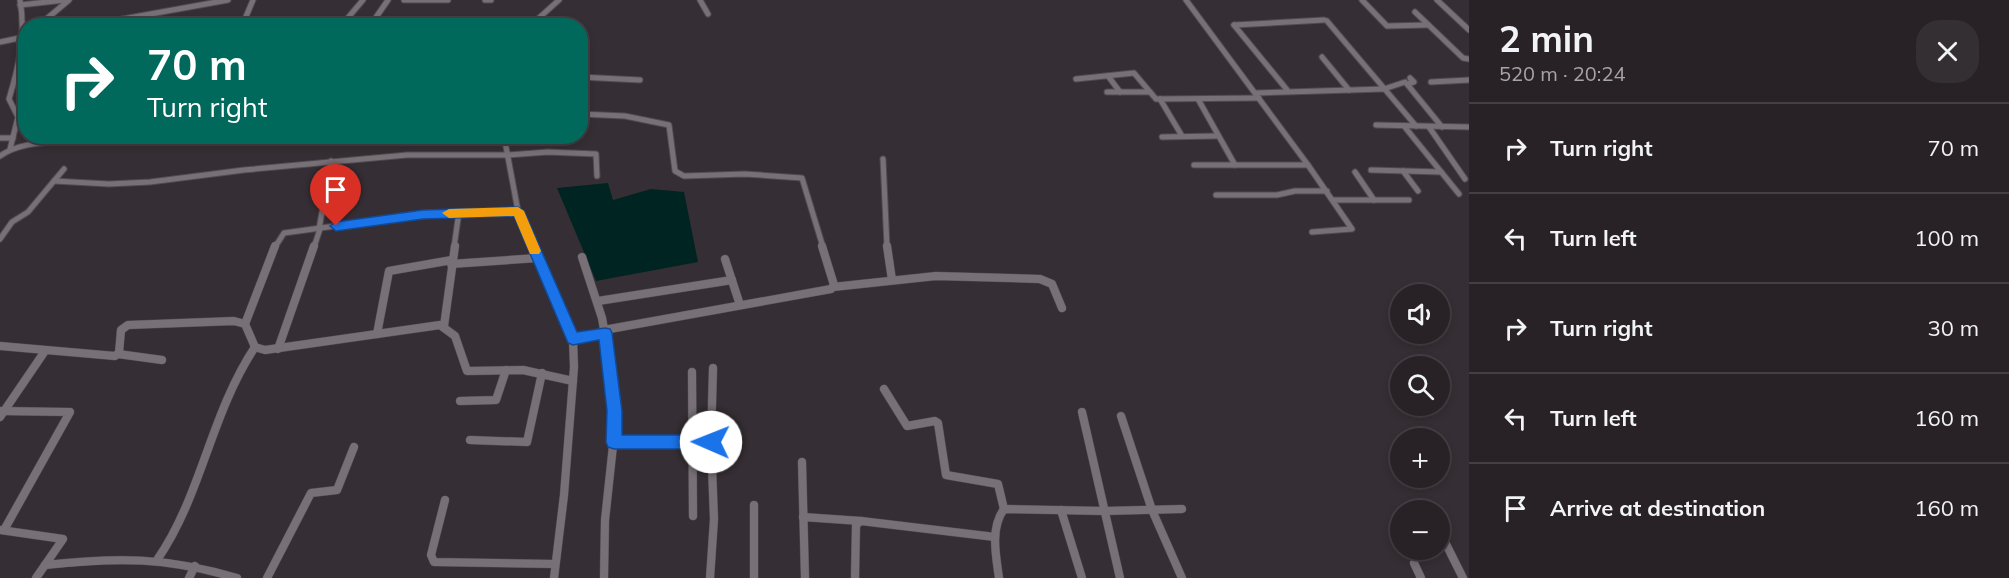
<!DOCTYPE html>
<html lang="en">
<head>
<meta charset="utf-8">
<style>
	:root { --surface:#282227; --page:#342f33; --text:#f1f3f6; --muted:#a5a4a7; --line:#443f44 }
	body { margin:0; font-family:Mulish,sans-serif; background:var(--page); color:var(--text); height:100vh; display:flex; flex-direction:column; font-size:22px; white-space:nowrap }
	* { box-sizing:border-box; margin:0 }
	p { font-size:20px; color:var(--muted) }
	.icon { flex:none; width:33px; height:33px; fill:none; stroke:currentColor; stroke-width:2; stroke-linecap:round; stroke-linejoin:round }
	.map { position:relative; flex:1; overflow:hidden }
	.panel { display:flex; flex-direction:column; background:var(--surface); width:540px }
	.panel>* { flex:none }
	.guide { position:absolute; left:18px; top:18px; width:570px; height:126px; border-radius:24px; box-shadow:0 3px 9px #0003,0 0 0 2px var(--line); background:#00695c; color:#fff; overflow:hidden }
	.tools { position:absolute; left:1390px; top:284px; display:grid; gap:12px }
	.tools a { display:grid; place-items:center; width:60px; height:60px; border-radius:50%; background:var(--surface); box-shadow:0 3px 9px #0003,0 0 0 2px var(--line); font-size:30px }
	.pin { position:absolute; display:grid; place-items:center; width:51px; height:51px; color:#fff; margin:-62px -26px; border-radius:50% 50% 50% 0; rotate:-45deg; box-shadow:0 0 6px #0007 }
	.pin .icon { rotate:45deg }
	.me { position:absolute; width:66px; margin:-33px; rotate:271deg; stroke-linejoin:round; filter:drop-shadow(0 0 4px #0008) }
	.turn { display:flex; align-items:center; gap:21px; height:126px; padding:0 30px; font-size:27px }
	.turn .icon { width:78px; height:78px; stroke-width:2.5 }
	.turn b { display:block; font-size:42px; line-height:51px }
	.round { display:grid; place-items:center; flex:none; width:63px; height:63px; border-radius:24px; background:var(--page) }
	.head { display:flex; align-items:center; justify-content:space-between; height:102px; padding:0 30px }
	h1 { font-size:36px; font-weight:700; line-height:45px }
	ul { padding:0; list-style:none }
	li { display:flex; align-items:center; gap:18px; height:90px; padding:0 30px; border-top:2px solid var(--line) }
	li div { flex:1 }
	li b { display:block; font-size:22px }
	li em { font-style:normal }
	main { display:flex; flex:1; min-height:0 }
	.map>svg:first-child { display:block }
	.water { fill:#002422 }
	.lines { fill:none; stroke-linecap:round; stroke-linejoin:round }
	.minor-far1-casing { stroke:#514b50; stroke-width:7 }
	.minor-casing { stroke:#514b50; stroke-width:9 }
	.minor-far1 { stroke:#787077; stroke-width:5 }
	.minor { stroke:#787077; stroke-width:8 }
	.route { fill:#1a73e8; stroke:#114b97; stroke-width:1.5 }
	.slow { fill:#f59e0b }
</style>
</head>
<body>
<main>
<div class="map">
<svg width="1469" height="578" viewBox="0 0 1469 578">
	<rect width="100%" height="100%" fill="#352e34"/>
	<polygon class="water" points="608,183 613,200 651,189 684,192 698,262 596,281 557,188"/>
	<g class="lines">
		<g class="minor-far1-casing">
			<g id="minor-far1">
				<polyline points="404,0 448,0"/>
				<polyline points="485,0 491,0"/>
				<polyline points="700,0 708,14"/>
				<polyline points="1186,0 1308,165 1352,229 1312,232"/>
				<polyline points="1362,0 1387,26 1428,25"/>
				<polyline points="1437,0 1469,30"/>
				<polyline points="20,5 65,0"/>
				<polyline points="1415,12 1463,58 1469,59"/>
				<polyline points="1327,21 1416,126"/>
				<polyline points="498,23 530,25"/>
				<polyline points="1234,25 1324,20"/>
				<polyline points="1234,25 1288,91"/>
				<polyline points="38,26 69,0"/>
				<polyline points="84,26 228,0"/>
				<polyline points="242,26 253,0"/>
				<polyline points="341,26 363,0"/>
				<polyline points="370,26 388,0"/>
				<polyline points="530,26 559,0"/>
				<polyline points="0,42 24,37"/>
				<polyline points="1322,57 1349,90"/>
				<polyline points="1108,76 1120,92"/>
				<polyline points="580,77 640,80"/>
				<polyline points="1410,78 1414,82 1407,84 1442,127"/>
				<polyline points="1076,79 1134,73 1156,99 1259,98"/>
				<polyline points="15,80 26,78"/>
				<polyline points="1431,82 1469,80"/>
				<polyline points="1107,92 1150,92"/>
				<polyline points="1255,93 1384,89 1405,82"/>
				<polyline points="1160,99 1182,136"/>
				<polyline points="1198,99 1235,165"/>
				<polyline points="580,114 625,116 669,125 675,171 684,176 745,174 802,178 823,247"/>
				<polyline points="1376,125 1469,127"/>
				<polyline points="1404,126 1459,194"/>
				<polyline points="1429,127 1465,179"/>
				<polyline points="504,136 518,211 534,247"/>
				<polyline points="1162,137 1218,136"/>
				<polyline points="0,138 13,138"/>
				<path d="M10,149L18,117L9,99C19,66 26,35 20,0"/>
				<path d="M0,156C29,136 65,147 96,136"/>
				<polyline points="883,159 887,247"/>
				<polyline points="1194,165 1308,165"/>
				<polyline points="1371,170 1441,172"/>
				<polyline points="1403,171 1418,191"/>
				<polyline points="1355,172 1374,200"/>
				<polyline points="54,181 109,184 150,182 244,170 407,155 507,155 548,152 596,154 597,176"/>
				<polyline points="1216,195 1277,195 1295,191 1327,191"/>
				<polyline points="1333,200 1409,200"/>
				<polyline points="319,229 331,161"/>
				<polyline points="0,239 12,222 28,212 64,169"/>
				<polyline points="275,247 284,233 423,214 518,211"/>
				<polyline points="314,247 320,229"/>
				<polyline points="454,247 459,212"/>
			</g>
		</g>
		<g class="minor-casing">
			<g id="minor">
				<polyline points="533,246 573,339 574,367 564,495 554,578"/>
				<polyline points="887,246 892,280"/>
				<polyline points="582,257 602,318 614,385 615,427 605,520 604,578"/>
				<polyline points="725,259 740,305"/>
				<polyline points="451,264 538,258"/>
				<polyline points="833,287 936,276 1040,279 1052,284 1062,308"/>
				<polyline points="598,301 732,280"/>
				<polyline points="245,324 275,246"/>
				<polyline points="444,326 455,246"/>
				<polyline points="604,330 831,289 834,285 822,246"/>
				<polyline points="377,334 389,271 452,260"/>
				<polyline points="573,339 605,333"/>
				<polyline points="0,346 115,356 119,353 121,330 128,325 234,321 245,324 255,347 265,350 440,325 455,336 467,371 523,370 573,381"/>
				<polyline points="278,349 314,246"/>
				<polyline points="118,354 162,360"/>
				<polyline points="692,372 693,516"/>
				<polyline points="884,389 907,426 935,421 938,423 946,475 998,484 1004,509"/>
				<polyline points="460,401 496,400 506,370"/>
				<polyline points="0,411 70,412 4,530"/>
				<polyline points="1082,412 1120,578"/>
				<polyline points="1121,416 1152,510 1182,578"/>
				<polyline points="0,417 45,351"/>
				<polyline points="470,440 527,442 542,373"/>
				<polyline points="614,442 711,442 714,519 710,578"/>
				<polyline points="711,442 713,368"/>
				<polyline points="802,462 805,578"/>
				<polyline points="445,500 431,555 434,562 555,564"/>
				<polyline points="754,505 754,578"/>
				<polyline points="1061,510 1082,578"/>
				<polyline points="803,517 861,521"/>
				<polyline points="0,530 63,539 36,578"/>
				<polyline points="1440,532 1463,578"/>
				<path d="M157,560C202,495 210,415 255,347"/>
				<polyline points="1414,563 1421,578"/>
				<path d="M45,565C118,557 166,557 237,578"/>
				<polyline points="189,578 195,566"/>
				<polyline points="267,578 311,493 337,490 354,447"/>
				<polyline points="855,578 856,525 861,521 995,537"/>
				<path d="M999,578C996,556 990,528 1004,509L1104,511L1182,509"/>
			</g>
		</g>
		<use href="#minor-far1" class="minor-far1"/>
		<use href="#minor" class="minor"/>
	</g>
	<polygon class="route" points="518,207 524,211 577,332 605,328 610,329 612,333 622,411 622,435 711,435 717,437 719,442 717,447 711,449 614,449 608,447 606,442 607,411 599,340 573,345 568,343 514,216 423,219 336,231 330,226 336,222 423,210"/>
	<polygon class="slow" points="518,207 524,211 541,251 539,254 530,254 514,216 449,218 442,213 449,209"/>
</svg>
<div class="tools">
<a><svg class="icon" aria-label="sound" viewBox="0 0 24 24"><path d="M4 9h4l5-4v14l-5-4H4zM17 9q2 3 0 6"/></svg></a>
<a><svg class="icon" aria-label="search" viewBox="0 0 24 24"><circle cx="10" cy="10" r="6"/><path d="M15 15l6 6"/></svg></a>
<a>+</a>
<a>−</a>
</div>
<div class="pin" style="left:336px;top:226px;background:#d93025"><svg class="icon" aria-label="arrive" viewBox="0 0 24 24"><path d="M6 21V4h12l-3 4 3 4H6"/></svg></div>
<svg class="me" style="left:711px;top:442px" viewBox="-20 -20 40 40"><circle r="19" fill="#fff"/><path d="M0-13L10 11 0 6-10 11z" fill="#1a73e8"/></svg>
<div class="guide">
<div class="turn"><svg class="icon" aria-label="right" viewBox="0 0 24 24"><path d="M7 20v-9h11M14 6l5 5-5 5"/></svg><div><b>70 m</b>Turn right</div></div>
</div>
</div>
<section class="panel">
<div class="head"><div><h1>2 min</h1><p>520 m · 20:24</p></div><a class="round"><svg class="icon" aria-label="close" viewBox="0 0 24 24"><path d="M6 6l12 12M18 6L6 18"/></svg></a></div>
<ul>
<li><svg class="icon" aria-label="right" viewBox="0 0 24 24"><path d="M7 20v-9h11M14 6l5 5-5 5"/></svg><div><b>Turn right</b></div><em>70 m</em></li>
<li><svg class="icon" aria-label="left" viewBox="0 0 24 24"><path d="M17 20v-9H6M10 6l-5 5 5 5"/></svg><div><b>Turn left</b></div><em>100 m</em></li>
<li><svg class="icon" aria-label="right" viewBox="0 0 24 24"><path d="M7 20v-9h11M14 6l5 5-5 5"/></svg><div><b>Turn right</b></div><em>30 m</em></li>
<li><svg class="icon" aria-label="left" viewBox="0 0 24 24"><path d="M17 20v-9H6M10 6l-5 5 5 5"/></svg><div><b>Turn left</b></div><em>160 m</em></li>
<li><svg class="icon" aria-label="arrive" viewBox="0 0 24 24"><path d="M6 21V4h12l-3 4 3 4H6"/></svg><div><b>Arrive at destination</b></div><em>160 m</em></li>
</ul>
</section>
</main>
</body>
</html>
